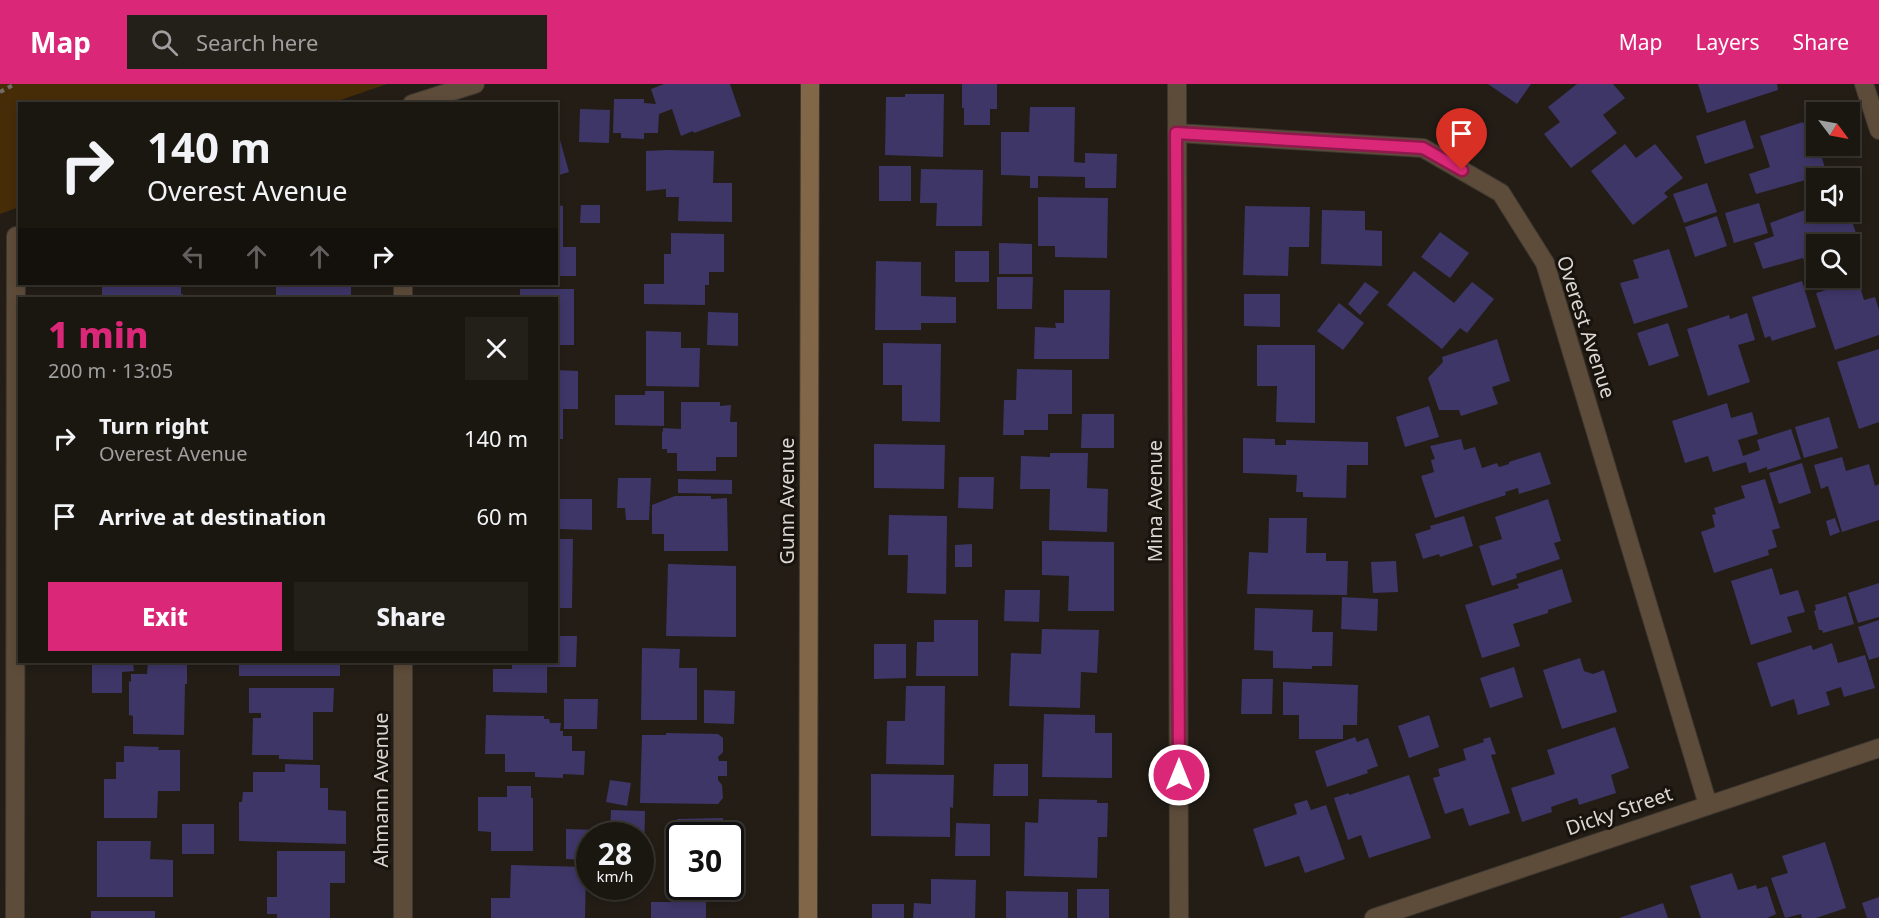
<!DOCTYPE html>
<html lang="en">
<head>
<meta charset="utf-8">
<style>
	:root { --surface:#1a1610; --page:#231f19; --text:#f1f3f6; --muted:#9f9f9f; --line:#383530; --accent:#db2777 }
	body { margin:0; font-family:"Noto Sans",sans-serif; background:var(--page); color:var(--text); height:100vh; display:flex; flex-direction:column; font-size:22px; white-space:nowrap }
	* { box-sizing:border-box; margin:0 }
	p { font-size:20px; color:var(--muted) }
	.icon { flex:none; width:33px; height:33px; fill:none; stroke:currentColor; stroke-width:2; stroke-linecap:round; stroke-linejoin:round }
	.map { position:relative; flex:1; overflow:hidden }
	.details { position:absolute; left:18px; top:213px; width:540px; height:366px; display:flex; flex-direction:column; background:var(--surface); border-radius:0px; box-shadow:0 3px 9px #0003,0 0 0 2px var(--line) }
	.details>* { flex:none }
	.top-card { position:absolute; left:18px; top:18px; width:540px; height:183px; border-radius:0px; box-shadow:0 3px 9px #0003,0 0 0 2px var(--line); background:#1a1610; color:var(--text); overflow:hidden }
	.needle { width:39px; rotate:122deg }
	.controls { position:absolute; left:1806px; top:18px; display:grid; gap:12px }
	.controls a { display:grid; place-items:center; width:54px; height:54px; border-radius:0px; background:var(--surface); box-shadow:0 3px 9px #0003,0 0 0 2px var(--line); font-size:30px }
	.speed { position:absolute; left:576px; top:738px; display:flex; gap:12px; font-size:30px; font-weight:700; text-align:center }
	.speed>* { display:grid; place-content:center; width:78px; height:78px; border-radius:50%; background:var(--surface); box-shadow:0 3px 9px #0003,0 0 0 2px var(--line); line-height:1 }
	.speed small { font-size:15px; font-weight:400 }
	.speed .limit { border:3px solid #111; border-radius:9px; background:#fff; color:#111 }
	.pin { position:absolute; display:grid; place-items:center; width:51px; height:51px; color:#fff; margin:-62px -26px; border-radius:50% 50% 50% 0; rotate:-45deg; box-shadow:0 0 6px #0007 }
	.pin .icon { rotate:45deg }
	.me { position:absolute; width:66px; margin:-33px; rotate:0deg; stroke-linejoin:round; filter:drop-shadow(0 0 4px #0008) }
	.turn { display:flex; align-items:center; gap:21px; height:126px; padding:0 30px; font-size:27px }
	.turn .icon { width:78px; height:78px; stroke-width:2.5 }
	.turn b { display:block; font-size:42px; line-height:51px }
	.lanes { display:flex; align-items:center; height:57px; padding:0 30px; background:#0003; justify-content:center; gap:30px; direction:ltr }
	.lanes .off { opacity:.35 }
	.round { display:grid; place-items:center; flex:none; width:63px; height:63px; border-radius:0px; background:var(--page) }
	.summary { display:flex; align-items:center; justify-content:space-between; height:102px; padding:0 30px }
	h1 { font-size:36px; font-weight:800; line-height:45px; color:var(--accent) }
	.button { display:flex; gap:12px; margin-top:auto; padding:12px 30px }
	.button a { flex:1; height:69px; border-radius:0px; background:var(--accent); color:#fff; font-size:24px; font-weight:800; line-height:69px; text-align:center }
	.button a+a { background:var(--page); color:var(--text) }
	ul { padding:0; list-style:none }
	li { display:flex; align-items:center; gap:18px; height:78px; padding:0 30px }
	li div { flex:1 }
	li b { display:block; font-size:22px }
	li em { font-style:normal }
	header { display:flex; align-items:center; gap:36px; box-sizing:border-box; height:84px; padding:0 30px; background:var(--accent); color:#fff }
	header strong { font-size:28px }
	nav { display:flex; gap:33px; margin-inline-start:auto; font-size:21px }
	.search { width:420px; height:54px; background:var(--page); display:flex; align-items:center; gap:15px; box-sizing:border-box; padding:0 21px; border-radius:0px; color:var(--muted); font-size:22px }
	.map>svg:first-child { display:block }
	.green { fill:#472c08 }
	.building { fill:#3e3667 }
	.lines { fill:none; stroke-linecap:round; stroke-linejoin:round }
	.street-casing { stroke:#3d3730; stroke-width:20 }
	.secondary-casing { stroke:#3d3730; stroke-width:20 }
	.path { stroke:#736d67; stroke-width:4; stroke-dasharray:4.5 4.5; stroke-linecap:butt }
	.street { stroke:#5e4c3a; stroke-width:18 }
	.secondary { stroke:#826648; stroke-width:18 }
	.route-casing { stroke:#8e194d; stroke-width:15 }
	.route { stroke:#db2777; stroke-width:10 }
	.labels { text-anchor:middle; stroke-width:6; stroke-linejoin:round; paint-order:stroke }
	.street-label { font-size:20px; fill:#dcd7d3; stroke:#19130d }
</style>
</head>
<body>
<header>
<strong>Map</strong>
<div class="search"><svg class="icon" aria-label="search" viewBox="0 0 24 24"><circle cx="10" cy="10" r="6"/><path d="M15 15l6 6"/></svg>Search here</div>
<nav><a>Map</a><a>Layers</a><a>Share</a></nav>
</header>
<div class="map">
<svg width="1879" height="834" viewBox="0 0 1879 834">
	<rect width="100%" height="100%" fill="#231d16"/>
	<polygon class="green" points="0,0 387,0 329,20 20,20 19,123 0,130"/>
	<g class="building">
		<polygon points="664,0 730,0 741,32 694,49 693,47 681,52 672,25 659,30 658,49 644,49 644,55 621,54 621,49 613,49 614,15 644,15 644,19 656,20 651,5"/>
		<polygon points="962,0 997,0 997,25 990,25 990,41 964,41 964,24 962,24"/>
		<polygon points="1488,0 1531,0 1517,20"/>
		<polygon points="1577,0 1613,0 1625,14 1603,31 1617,49 1571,84 1544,50 1560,38 1548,23"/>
		<polygon points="1698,0 1777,0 1778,6 1707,29"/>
		<polygon points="905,10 944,10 943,73 885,71 886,13 905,13"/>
		<polygon points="1030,23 1075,23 1074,78 1085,79 1085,69 1117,70 1116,104 1085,104 1085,93 1038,92 1038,104 1030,104 1030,92 1001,91 1001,48 1029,48"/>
		<polygon points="580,25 610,26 609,59 579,58"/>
		<polygon points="1745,36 1754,64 1705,80 1696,52"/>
		<polygon points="1803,38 1805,42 1811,40 1827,90 1756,110 1749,90 1770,83 1760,52"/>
		<polygon points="560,56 569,88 556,92 556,57"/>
		<polygon points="1625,60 1636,74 1655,60 1683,94 1664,109 1668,113 1633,141 1591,87"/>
		<polygon points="667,66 714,67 713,99 732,99 732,138 678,137 679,113 666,113 666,105 646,107 646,67"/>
		<rect x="879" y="82" width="32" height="35"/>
		<polygon points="921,85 983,86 982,142 936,142 937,119 920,119"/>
		<polygon points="1707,99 1717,128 1684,139 1673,110"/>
		<polygon points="1038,113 1108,114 1107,174 1055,173 1055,162 1038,162"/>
		<polygon points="1759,119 1768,149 1734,159 1725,129"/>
		<polygon points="556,121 563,122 563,163 576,163 576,192 556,192"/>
		<polygon points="581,121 600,121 600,139 580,139"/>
		<polygon points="1245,122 1310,123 1309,163 1289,163 1288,192 1243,191"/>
		<polygon points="1816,122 1816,128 1849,128 1858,155 1842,160 1816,160 1816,188 1808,191 1803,174 1763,185 1754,159 1774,152 1770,139"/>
		<polygon points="1322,126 1365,127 1365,146 1382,147 1382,182 1321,180"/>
		<polygon points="1717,132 1727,162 1695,173 1685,143"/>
		<polygon points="1440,148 1469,169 1450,194 1421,173"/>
		<polygon points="671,149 724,150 724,188 709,188 709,201 705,201 705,221 644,220 644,200 664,200 664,170 671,170"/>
		<polygon points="999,159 1032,160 1032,190 999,190"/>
		<polygon points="1669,165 1688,223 1634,240 1620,199 1639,194 1633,176"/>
		<rect x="955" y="167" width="34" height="31"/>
		<polygon points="876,177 921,178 921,212 956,213 956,239 921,239 921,246 875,246"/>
		<polygon points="1414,187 1454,219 1472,198 1494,215 1467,249 1460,244 1442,265 1387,221"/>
		<polygon points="997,193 1033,193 1032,225 997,225"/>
		<polygon points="1858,196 1864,216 1875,213 1879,226 1879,251 1835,266 1816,209"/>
		<polygon points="1802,197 1816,243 1772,257 1770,252 1765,254 1752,213"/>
		<polygon points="1365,198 1379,208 1360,231 1348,220"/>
		<polygon points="104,200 181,200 181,210 183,210 183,214 102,214 102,201"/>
		<rect x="276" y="200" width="75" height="14"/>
		<polygon points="520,205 574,205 574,261 556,261 556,214 520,214"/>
		<polygon points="1064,206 1110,206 1109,275 1034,275 1035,243 1056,244 1055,239 1064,239"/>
		<polygon points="1244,210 1280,210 1280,243 1244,242"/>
		<polygon points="1339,219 1364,239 1343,266 1317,247"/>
		<polygon points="708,228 738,229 738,262 707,261"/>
		<polygon points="1747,229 1755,256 1738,261 1750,298 1708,312 1687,245 1729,231 1730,235"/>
		<polygon points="1668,239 1679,272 1649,282 1637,249"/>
		<polygon points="646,247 681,248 681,264 700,264 699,303 646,302"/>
		<polygon points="1497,255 1510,297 1492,303 1498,320 1461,332 1459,326 1439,326 1428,294 1443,278 1442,273"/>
		<polygon points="883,259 941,260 940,338 902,337 902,301 883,301"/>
		<polygon points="1257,261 1315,261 1315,339 1276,338 1277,302 1257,302"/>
		<polygon points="1879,265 1879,338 1859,345 1837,278"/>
		<polygon points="1017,285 1072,286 1072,330 1048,330 1048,346 1024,346 1024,351 1003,351 1004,316 1016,316"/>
		<polygon points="556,286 578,287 578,325 563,325 563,355 556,355"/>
		<polygon points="645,307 664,307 664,342 615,341 615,311 645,311"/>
		<polygon points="681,318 720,318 720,322 731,321 730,338 737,338 737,373 716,373 716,387 677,387 677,369 667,369 667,365 662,365 662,347 663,348 663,344 681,345"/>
		<polygon points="1727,319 1731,334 1752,328 1758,350 1738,356 1743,372 1760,366 1757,356 1791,345 1801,375 1767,386 1767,383 1749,389 1746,378 1713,388 1708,372 1685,379 1672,337"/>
		<polygon points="1429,322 1439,353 1405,363 1396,333"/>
		<polygon points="1082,330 1114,330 1114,364 1081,364"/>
		<polygon points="1829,333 1838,364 1804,374 1795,343"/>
		<polygon points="1243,354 1275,355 1275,361 1286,361 1286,356 1368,358 1368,381 1347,381 1346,414 1303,413 1303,408 1296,408 1297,391 1243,389"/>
		<polygon points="1461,355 1464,366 1475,363 1482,384 1497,379 1499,383 1509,380 1509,378 1540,368 1551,400 1519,410 1518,404 1505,408 1506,411 1435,434 1421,392 1434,388 1431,376 1435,375 1430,362"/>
		<polygon points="874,360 945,361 944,405 874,404"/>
		<polygon points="1050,369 1088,369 1087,404 1108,405 1107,448 1049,446 1050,405 1020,405 1021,372 1050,373"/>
		<polygon points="1842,373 1846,387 1869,380 1875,402 1879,400 1879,436 1842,448 1828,402 1821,405 1814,381"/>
		<polygon points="1802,379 1811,409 1779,420 1769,389"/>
		<polygon points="959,393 994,393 993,425 958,424"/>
		<polygon points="618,394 651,394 649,436 626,436 625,424 617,424"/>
		<polygon points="678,395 732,396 732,410 678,409"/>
		<polygon points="1765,395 1780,444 1772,446 1777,463 1768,466 1769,471 1714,489 1701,448 1715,443 1712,431 1716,430 1714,424 1745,414 1741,402"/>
		<polygon points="675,412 711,412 711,415 727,414 728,467 664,467 664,450 652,450 652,421"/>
		<polygon points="559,415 592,415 592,446 559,445"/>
		<polygon points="1548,415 1561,457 1554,459 1560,475 1516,490 1517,494 1492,502 1479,462 1502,455 1495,433"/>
		<polygon points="889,431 947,432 946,510 907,509 908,471 888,471"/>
		<polygon points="1464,432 1473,462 1440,473 1439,470 1423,475 1415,450 1431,445 1430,442"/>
		<polygon points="1269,434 1307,434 1306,469 1326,469 1326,477 1348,477 1347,511 1247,510 1249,468 1268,469"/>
		<polygon points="1835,434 1840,448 1830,452 1826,437"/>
		<polygon points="556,455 573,455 572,524 556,524"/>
		<polygon points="1042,457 1114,458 1114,527 1068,527 1069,492 1042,491"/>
		<polygon points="972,460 972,483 955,483 955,461"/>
		<polygon points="1396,477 1398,508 1373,509 1371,478"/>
		<polygon points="668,480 736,482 736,553 666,552"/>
		<polygon points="1772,484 1780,511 1798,506 1805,528 1787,533 1792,548 1751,561 1731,497"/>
		<polygon points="1562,485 1572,518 1548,526 1548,529 1513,540 1520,562 1482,574 1465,521 1519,504 1517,500"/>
		<polygon points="1879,499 1879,533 1858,539 1848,509"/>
		<polygon points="1005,506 1040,506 1039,538 1004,537"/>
		<polygon points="1846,512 1854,540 1823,549 1822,546 1819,546 1814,527 1816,526 1815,521"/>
		<polygon points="1342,513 1378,515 1377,547 1341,545"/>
		<polygon points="1255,524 1313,526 1312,548 1333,548 1332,582 1312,582 1312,585 1273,584 1273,567 1254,566"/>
		<polygon points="934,536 978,536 978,592 916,592 917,558 934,558"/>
		<polygon points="1879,536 1879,573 1869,576 1858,543"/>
		<polygon points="1042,545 1099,546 1097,589 1081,588 1080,624 1009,622 1011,569 1041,570"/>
		<polygon points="556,552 577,552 576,583 547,583 547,609 493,608 493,585 512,585 512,578 556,578"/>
		<polygon points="1832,559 1838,579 1865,571 1875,604 1844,613 1841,603 1826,608 1830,621 1798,631 1794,615 1771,623 1757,579 1811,561 1813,566"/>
		<polygon points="874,560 906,560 906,594 874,595"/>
		<polygon points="642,564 680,565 679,584 697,584 697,636 641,636"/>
		<polygon points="1580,574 1584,587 1593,590 1604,586 1617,628 1562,645 1543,586"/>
		<polygon points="92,578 133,579 134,587 122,588 122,609 92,609"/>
		<polygon points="148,578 187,578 187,600 185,600 184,651 133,650 133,632 129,631 129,597 131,598 131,590 147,590"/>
		<rect x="239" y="578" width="101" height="14"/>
		<polygon points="1514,583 1523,613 1490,624 1480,594"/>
		<polygon points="1242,595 1273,595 1272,630 1241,630"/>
		<polygon points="1283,598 1358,601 1357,641 1343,641 1343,655 1299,655 1299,631 1283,631"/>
		<polygon points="906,602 945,602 944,681 886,680 887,637 905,637"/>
		<polygon points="249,604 334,604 333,628 313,628 313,676 279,675 279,671 252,671 253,634 261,634 261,629 249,629"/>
		<polygon points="704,606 735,607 734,640 704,639"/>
		<polygon points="564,615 598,615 597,645 564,645"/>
		<polygon points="1044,630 1095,631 1095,649 1112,649 1112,694 1042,693"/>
		<polygon points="486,631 544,632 544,635 549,635 550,639 561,639 560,647 563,647 563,652 572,652 572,667 585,667 584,691 563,690 563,694 535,693 535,688 505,688 505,670 485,670"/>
		<polygon points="1429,631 1439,663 1409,674 1398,642"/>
		<polygon points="1615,643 1629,684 1611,691 1616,709 1579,721 1577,714 1551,723 1552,728 1522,738 1511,704 1555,690 1547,666"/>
		<polygon points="666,649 718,650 723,654 723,668 718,673 719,677 727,677 727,692 718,692 718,696 722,701 723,714 718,720 640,719 642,651 666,651"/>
		<polygon points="1355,653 1357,658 1368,654 1378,682 1367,686 1368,689 1327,703 1315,667"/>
		<polygon points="1490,653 1496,670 1491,671 1510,729 1469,742 1463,724 1445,730 1433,694 1440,692 1438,685 1466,676 1463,665 1484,658 1483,655"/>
		<polygon points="124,662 159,663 158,666 180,666 180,707 158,707 157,734 104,734 104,695 116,695 116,678 124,678"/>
		<polygon points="285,680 320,681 320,704 328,704 328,726 346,727 346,760 239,757 239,718 242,718 243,708 253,708 253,688 285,688"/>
		<polygon points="994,680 1028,680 1028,712 993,712"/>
		<polygon points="871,690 954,691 953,724 950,723 950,753 871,752"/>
		<polygon points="1409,691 1431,754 1369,774 1361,751 1348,756 1334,714 1349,709 1349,711"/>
		<polygon points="610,696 631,699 627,722 606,718"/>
		<polygon points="507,702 531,702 531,714 533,714 533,767 491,767 491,748 478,747 478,713 507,713"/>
		<polygon points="1039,715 1097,716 1097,719 1108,719 1107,753 1098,753 1097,794 1024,792 1025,738 1038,739"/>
		<polygon points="1307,716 1311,726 1326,721 1345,775 1305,789 1299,772 1265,783 1253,745 1297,730 1294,720"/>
		<polygon points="611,726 645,727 644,777 640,777 640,752 610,752"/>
		<polygon points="723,734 723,752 680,752 680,787 677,787 677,735"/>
		<polygon points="956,739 990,740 990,772 955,772"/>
		<rect x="182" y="740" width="32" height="30"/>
		<polygon points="566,745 599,746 599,752 590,752 590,776 566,775"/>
		<polygon points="97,757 151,757 150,775 173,776 173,813 97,813"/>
		<polygon points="1825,758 1846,824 1816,834 1802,834 1801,830 1785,834 1771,794 1788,789 1782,772"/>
		<polygon points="277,767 345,767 345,799 330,799 330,834 277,834 277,830 267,830 267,813 277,813"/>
		<polygon points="511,781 586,783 585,834 491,834 491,814 510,814"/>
		<polygon points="1732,789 1738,806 1756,801 1757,805 1767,802 1776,830 1767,834 1701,834 1690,802"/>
		<polygon points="931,795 976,796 975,834 913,834 914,819 931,820"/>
		<rect x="679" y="802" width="52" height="5"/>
		<rect x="1077" y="805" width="32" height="29"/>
		<polygon points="1006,807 1068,808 1068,834 1006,834"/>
		<polygon points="1879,813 1879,834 1867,834 1862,819"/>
		<polygon points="671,814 706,814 706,834 651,834 651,818 671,818"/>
		<polygon points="1663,819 1668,834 1619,834"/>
		<rect x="872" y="820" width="32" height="14"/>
		<rect x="91" y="827" width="64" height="7"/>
	</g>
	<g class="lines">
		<g class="street-casing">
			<g id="street">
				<polyline points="1177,0 1179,834"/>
				<polyline points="1864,0 1879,46"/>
				<polyline points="412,20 475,0"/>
				<polyline points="1177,49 1423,64 1501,109 1545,179 1708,721"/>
				<polyline points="403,200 403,214"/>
				<polyline points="403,578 403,834"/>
				<polyline points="15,834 16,152"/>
				<polyline points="1374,834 1879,664"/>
			</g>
		</g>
		<g class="secondary-casing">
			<polyline id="secondary" points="808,834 810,0"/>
		</g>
		<polyline class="path" points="0,8 15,0"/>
		<use href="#street" class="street"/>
		<use href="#secondary" class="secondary"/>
	</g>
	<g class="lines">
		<g class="route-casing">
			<polyline id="route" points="1179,691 1176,49 1423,64 1462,86"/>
		</g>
		<use href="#route" class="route"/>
	</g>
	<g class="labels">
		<g class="street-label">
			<text transform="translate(1586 243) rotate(72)" y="7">Overest Avenue</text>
			<text transform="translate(787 417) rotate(-90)" y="7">Gunn Avenue</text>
			<text transform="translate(1155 417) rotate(-90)" y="7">Mina Avenue</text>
			<text transform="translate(381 706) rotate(-90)" y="7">Ahmann Avenue</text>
			<text transform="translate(1619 727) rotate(-19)" y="7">Dicky Street</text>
		</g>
	</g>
</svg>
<div class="controls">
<a><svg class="needle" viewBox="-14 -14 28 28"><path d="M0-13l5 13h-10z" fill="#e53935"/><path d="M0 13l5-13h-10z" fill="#9f9f9f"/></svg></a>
<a><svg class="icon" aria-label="sound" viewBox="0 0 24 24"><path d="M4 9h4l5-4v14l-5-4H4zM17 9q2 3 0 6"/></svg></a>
<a><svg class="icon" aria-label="search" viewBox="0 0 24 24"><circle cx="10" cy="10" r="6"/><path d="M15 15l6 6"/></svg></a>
</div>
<div class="speed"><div>28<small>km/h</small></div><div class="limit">30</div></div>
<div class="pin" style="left:1462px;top:86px;background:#d93025"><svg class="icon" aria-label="arrive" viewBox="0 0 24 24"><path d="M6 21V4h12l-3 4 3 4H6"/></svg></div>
<svg class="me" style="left:1179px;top:691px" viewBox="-20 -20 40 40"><circle r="17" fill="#db2777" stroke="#fff" stroke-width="3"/><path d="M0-11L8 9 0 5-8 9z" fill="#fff"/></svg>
<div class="top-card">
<div class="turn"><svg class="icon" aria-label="right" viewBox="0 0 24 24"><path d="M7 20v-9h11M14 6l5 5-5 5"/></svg><div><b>140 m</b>Overest Avenue</div></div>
<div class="lanes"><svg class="icon off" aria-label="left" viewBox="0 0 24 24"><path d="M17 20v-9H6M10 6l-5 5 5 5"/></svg><svg class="icon off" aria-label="ahead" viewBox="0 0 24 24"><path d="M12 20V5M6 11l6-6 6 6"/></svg><svg class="icon off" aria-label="ahead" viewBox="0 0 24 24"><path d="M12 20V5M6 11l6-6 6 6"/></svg><svg class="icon" aria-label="right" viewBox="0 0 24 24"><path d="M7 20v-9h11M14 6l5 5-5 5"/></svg></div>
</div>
<section class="details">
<div class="summary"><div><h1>1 min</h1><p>200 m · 13:05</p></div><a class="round"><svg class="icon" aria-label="close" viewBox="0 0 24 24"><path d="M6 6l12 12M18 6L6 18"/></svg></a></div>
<ul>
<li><svg class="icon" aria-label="right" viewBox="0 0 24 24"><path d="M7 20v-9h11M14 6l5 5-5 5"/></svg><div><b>Turn right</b><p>Overest Avenue</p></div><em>140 m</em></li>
<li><svg class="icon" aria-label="arrive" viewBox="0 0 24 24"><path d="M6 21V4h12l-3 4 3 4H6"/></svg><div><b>Arrive at destination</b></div><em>60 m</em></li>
</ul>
<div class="button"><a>Exit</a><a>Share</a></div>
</section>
</div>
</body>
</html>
